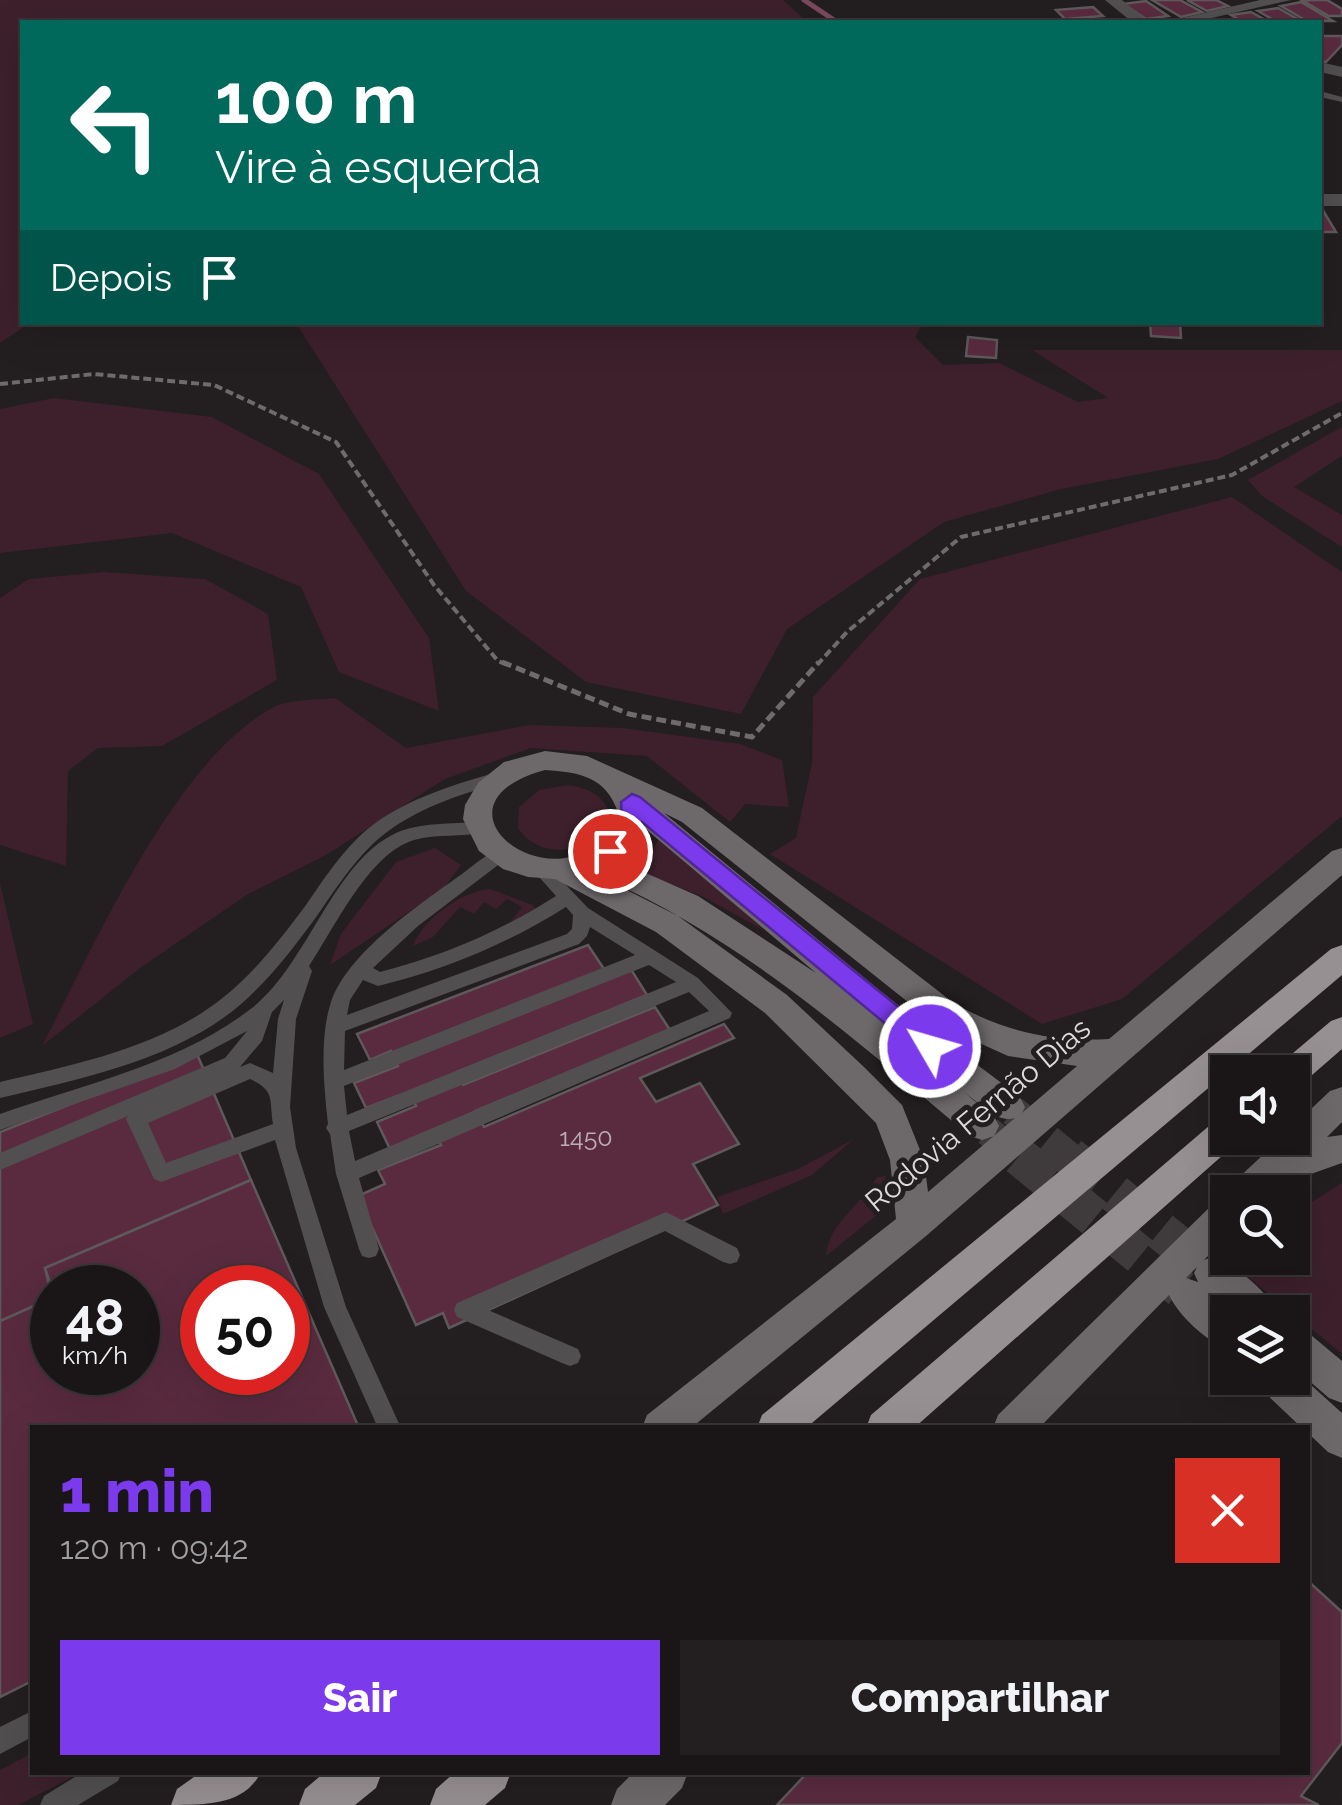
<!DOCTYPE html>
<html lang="pt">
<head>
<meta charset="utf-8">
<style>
	:root { --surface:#1a1618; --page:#231f21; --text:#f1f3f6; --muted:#9f9fa2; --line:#383537; --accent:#7c3aed }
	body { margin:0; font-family:Raleway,sans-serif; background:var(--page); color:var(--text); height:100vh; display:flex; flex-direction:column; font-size:38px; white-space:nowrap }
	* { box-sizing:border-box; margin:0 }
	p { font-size:32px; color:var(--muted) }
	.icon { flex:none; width:55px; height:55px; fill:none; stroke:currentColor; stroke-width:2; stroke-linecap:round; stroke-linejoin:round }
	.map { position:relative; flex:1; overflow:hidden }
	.side { position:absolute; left:30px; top:1425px; width:1280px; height:350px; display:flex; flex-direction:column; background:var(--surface); border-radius:0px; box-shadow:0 10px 40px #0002,0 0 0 2px var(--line) }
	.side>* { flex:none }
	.hud { position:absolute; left:20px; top:20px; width:1302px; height:305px; border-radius:0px; box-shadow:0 10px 40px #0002,0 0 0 2px var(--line); background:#00695c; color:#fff; overflow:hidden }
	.buttons { position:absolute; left:1210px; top:1055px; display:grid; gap:20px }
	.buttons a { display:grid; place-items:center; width:100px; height:100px; border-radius:0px; background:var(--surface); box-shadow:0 10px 40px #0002,0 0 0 2px var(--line); font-size:50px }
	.speed { position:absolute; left:30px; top:1265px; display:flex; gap:20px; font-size:50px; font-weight:700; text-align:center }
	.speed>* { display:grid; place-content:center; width:130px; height:130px; border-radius:50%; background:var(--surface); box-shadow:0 10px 40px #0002,0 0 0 2px var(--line); line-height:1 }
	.speed small { font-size:25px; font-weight:400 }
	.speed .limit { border:15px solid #d22; background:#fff; color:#111 }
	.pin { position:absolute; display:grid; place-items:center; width:85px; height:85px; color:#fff; margin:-42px; border:5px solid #fff; border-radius:50%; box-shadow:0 2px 10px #0007 }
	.me { position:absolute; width:110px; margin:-55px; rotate:308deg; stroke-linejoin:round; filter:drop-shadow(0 0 8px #0008) }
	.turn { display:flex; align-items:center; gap:35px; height:210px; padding:0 30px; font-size:45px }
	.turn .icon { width:130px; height:130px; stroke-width:2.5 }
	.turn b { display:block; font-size:70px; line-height:85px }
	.then { display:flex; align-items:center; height:95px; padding:0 30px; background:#0003; gap:20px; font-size:38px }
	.round { display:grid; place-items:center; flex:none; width:105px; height:105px; border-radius:0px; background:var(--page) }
	.head { display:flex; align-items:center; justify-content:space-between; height:170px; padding:0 30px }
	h1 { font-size:60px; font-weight:800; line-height:75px; color:var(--accent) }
	.cta { display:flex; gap:20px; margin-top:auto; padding:20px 30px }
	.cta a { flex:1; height:115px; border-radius:0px; background:var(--accent); color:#fff; font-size:40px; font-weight:800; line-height:115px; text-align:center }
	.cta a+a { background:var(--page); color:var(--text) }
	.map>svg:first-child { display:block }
	.green { fill:#3d202c }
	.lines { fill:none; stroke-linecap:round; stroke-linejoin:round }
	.stream { stroke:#7b495e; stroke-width:5 }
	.building { fill:#5a2b3f; stroke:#5e595b; stroke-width:2.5; fill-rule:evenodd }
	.secondary-tunnel-far1 { stroke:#3f3a3c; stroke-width:30; stroke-dasharray:30 15; stroke-linecap:butt }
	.secondary-tunnel { stroke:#3f3a3c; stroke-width:39; stroke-dasharray:39 20; stroke-linecap:butt }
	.path-far1 { stroke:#6f6b6d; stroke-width:4; stroke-dasharray:8 4; stroke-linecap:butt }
	.path { stroke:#6f6b6d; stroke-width:5; stroke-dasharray:10 5; stroke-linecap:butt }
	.lane { fill:#514f50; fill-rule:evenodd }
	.street { fill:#514f50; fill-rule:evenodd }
	.secondary { fill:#6d696b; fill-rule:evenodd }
	.highway { fill:#969092; fill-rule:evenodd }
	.route { fill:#7c3aed; stroke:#51269a; stroke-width:2.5 }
	.labels { text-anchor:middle; stroke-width:10; stroke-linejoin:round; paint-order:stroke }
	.number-label { font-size:25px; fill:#bdaeb5 }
	.street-label { font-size:30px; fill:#dedadc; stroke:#231e20 }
</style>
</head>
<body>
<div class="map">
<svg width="1342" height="1805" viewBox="0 0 1342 1805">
	<rect width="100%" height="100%" fill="#231e20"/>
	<g class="green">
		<polygon points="0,0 783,0 807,22 22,22 22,322 30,323 0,343"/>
		<polygon points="296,323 923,323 915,337 943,365 999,363 1078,402 1108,398 1032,350 1342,350 1342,401 1218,459 1061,489 944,522 787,629 741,714 586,682 466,591"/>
		<polygon points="54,398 212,417 319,474 429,638 439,711 339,672 301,587 172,533 0,553 0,409"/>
		<polygon points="1342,427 1342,456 1294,487 1342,515 1342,547 1262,496 1248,480"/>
		<polygon points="1232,497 1342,572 1342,816 1122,999 1042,1024 770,854 796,838 812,763 813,697 920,579"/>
		<polygon points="104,572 205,579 268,614 277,680 162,746 98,748 68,771 66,866 0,845 0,598 29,579"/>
		<path d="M335,698L406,748L530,725L623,728L740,744L782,760L789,807L745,804L730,822L647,756L531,748L445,779L326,855L248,894L140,968L42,1046C93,948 175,759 274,707C290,699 317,700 335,698Z"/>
		<path d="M568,785C587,788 600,793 609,811L603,832C578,855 538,858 518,828L519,807L539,790Z"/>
		<polygon points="660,836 765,931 702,896 632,869 650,856"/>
		<polygon points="435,848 461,865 444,888 330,965 341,934 396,862"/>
		<polygon points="0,883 33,1024 0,1038"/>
		<path d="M490,889L533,905L536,912L520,922L511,921L522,907L507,899L496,909L484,902L474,914L460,907L433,937L413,946C422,920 463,890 490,889Z"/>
		<polygon points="854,1139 812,1175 723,1214 717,1197 798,1169"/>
		<path d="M886,1176L884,1209L826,1256C829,1222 861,1206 877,1177Z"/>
		<polygon points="1342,1183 1342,1354 1220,1254 1227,1250 1228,1258 1292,1258 1293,1214"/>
		<polygon points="32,1753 32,1772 80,1773 18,1805 0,1805 0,1770"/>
	</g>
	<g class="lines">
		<polyline class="stream" points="804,0 837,22"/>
	</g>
	<g class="building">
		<polygon points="1152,0 1180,0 1202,12 1181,17"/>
		<polygon points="1187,0 1216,0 1228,6 1207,11"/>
		<polygon points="1311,0 1327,0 1342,9 1342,16 1329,16 1303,1"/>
		<polygon points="1146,1 1168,16 1146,19 1123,4"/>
		<polygon points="1301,2 1333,21 1307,21 1281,6"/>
		<polygon points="1093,7 1103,16 1065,19 1056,10"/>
		<polygon points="1278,8 1303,22 1277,22 1258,11"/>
		<polygon points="1251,12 1269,22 1243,22 1231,15"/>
		<polygon points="1320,36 1342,36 1342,45 1326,62 1320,61"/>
		<polygon points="1320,207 1321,207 1336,232 1320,232"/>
		<polygon points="1150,322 1180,322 1181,338 1151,336"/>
		<polygon points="968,337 997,340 996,358 966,356"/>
		<polygon points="588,945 604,969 632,971 647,995 457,1072 463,1085 655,1007 670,1030 475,1111 484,1127 724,1024 734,1038 640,1078 656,1102 700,1083 739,1144 693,1164 718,1205 449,1328 443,1313 416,1325 358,1196 385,1184 378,1170 441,1145 433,1130 390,1149 377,1122 416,1106 408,1092 366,1108 354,1083 398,1066 391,1051 370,1060 357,1034"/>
		<polygon points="197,1054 251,1180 45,1268 52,1298 0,1321 0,1132"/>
		<path d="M251,1180L359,1428H32V1681L0,1697V1321L52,1298V1372H138V1288L52,1289L45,1268ZM202,1288H288V1372H202Z"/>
		<polygon points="1308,1581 1342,1612 1342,1743 1301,1796 1319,1805 777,1805 808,1772 1308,1772"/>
	</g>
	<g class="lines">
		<g class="secondary-tunnel-far1">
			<polyline points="1013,1111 1072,1159"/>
			<polyline points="988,1131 1022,1159"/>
		</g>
		<g class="secondary-tunnel">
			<polyline points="1019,1156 1181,1289"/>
			<polyline points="1069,1156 1206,1268"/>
		</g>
		<g class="path-far1">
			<polyline points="0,384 94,374 214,385 336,442 434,585 498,661 508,665"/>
			<polyline points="817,665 847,632 961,537 1232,475 1342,413"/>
		</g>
		<polyline class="path" points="502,662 629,714 752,737 819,662"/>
		<g class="lane">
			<polygon points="1320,91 1342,97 1342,102 1320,97"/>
			<path d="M500,771L506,773L508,777L506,781C465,793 422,806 387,832C359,853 339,884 319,913C296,945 270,979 240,1005C175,1060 81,1079 0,1098V1082C77,1064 163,1047 225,996C256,971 282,937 306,905C326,876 346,845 374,824C411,797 457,784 500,771Z"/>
			<path d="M479,822L485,824L487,828L485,832C462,838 437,833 414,840C369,853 334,929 309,966L312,971L296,1019L290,1107L296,1148L346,1307L401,1428H378L324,1307L275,1140L161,1182L154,1179L126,1119L128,1116L0,1170V1153L225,1058L247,1031L175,1069L0,1130V1114C84,1084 180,1064 252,1008C308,964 333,862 396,833C421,822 452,824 479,822ZM284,1000L278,1019L273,1073L250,1063L240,1067L262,1041L272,1012ZM250,1079C276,1091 269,1100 273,1124L166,1163L148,1123Z"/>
			<path d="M500,849L506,851L509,855L506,859L418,926L373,968L380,972C443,956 501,931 556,896L531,868L540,862L546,864L588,908L698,978L732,1013L730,1018L359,1178L379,1249L376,1256L369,1258L362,1256L359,1249L336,1174L330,1134L326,1128L328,1124C324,1088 319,1038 331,1002C348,952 420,904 462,874C474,865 486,854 500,849ZM566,907L573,915L572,929L567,934L347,1015L350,1000L363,980L378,986C445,970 507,944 566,907ZM590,927L635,955L344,1070L345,1031L579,944L587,936ZM649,965L676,982L347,1115L344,1086ZM689,992L709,1011L355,1161L349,1131Z"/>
			<polygon points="666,1212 737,1248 740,1255 737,1262 730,1264 723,1262 665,1231 488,1310 578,1349 581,1356 578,1363 570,1366 562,1363 457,1317 454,1310 457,1303"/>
			<polygon points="32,1711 32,1737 0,1754 0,1727"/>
			<polygon points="83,1772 122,1772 118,1781 78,1805 40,1805 44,1796"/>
		</g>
		<g class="street">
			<polygon points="1105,0 1122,0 1149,22 1132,22"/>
			<polygon points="1260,0 1291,0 1194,22 1165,22"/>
			<polygon points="1320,62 1342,67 1342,77 1320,72"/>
			<rect x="1320" y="194" width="22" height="12"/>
		</g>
		<g class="secondary">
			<path d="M545,751L587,756L702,808L955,1004C1006,1032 1051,1042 1109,1039L1332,851L1342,848V875L926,1236L691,1428H642L647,1415L896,1219L890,1160L876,1123L765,1013L656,932L555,879L528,877L503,869L479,851L463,819L465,805L478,783L504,762ZM545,770C579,772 607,777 618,813C571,922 410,807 545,770ZM664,813L682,822L933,1022L1008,1056L1077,1066L1022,1113L1025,1107L1020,1097L889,998ZM641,825L816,973L698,896L614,859L632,844ZM601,877C742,939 853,1038 970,1136L982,1140L994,1136L999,1126L994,1116L958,1087C974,1099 995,1124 1015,1118L928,1192L924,1160L902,1105L864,1067L787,995L678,916Z"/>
			<polygon points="1342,1087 1342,1122 1327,1137 1342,1135 1342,1163 1277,1186 1270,1192 1230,1192 1235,1181 1281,1138 1292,1138 1292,1127 1330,1091"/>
			<path d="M1228,1197V1236L1204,1260L1212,1257C1235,1265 1267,1290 1276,1312H1228V1349C1206,1341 1179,1316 1169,1295L1039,1428H993L998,1415L1216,1201ZM1197,1267L1194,1273L1198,1282L1186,1278Z"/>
			<polygon points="1292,1325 1305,1330 1342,1361 1342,1403 1329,1398 1292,1366"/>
			<polygon points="1292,1368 1342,1413 1342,1458 1328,1452 1308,1433 1308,1428 1302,1428 1263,1391 1257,1378 1292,1378"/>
			<polygon points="634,1772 688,1772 682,1788 665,1805 611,1805 617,1789"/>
		</g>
		<g class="highway">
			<polygon points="1342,945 1342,975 806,1428 757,1428 762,1415 1331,949"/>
			<polygon points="1342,1017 1342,1049 1304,1082 1292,1086 1292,1072 1276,1072 1280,1064 1331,1021"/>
			<polygon points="1228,1116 1228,1138 1240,1140 914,1428 866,1428 871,1415 1216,1120"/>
			<path d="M201,1772H261C245,1805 207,1805 171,1805L177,1789Z"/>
			<polygon points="325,1772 382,1772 376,1788 355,1805 299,1805 305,1789"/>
			<polygon points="455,1772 511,1772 505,1788 485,1805 430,1805 436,1789"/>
		</g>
	</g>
	<polygon class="route" points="632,794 640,797 939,1040 943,1047 939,1054 922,1054 642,822 633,842 618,857 602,857 599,851 616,832 622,820 621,802"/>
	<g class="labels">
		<g class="number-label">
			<text x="586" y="1146">1450</text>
		</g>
		<g class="street-label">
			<text transform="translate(978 1115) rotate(-40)" y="10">Rodovia Fernão Dias</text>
		</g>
	</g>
</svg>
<div class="buttons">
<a><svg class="icon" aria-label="sound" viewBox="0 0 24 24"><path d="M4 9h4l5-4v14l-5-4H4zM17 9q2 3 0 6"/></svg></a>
<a><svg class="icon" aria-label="search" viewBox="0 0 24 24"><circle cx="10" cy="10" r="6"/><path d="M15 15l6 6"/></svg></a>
<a><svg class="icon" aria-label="layers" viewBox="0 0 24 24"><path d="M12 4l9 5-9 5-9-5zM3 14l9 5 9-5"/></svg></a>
</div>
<div class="speed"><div>48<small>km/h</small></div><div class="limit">50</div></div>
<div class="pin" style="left:610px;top:851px;background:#d93025"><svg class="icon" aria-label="arrive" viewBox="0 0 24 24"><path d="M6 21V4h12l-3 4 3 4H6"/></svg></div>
<svg class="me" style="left:930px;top:1047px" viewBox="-20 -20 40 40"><circle r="17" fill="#7c3aed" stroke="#fff" stroke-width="3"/><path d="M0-11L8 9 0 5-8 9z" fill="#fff"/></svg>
<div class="hud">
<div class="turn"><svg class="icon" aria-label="left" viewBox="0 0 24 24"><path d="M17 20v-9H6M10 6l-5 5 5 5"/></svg><div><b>100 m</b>Vire à esquerda</div></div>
<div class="then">Depois<svg class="icon" aria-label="arrive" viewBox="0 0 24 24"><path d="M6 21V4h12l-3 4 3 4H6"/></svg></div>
</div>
<section class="side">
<div class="head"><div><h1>1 min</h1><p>120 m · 09:42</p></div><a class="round" style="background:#d93025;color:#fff"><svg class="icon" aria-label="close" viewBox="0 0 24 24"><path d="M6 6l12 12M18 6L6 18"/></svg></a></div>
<div class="cta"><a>Sair</a><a>Compartilhar</a></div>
</section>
</div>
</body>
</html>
